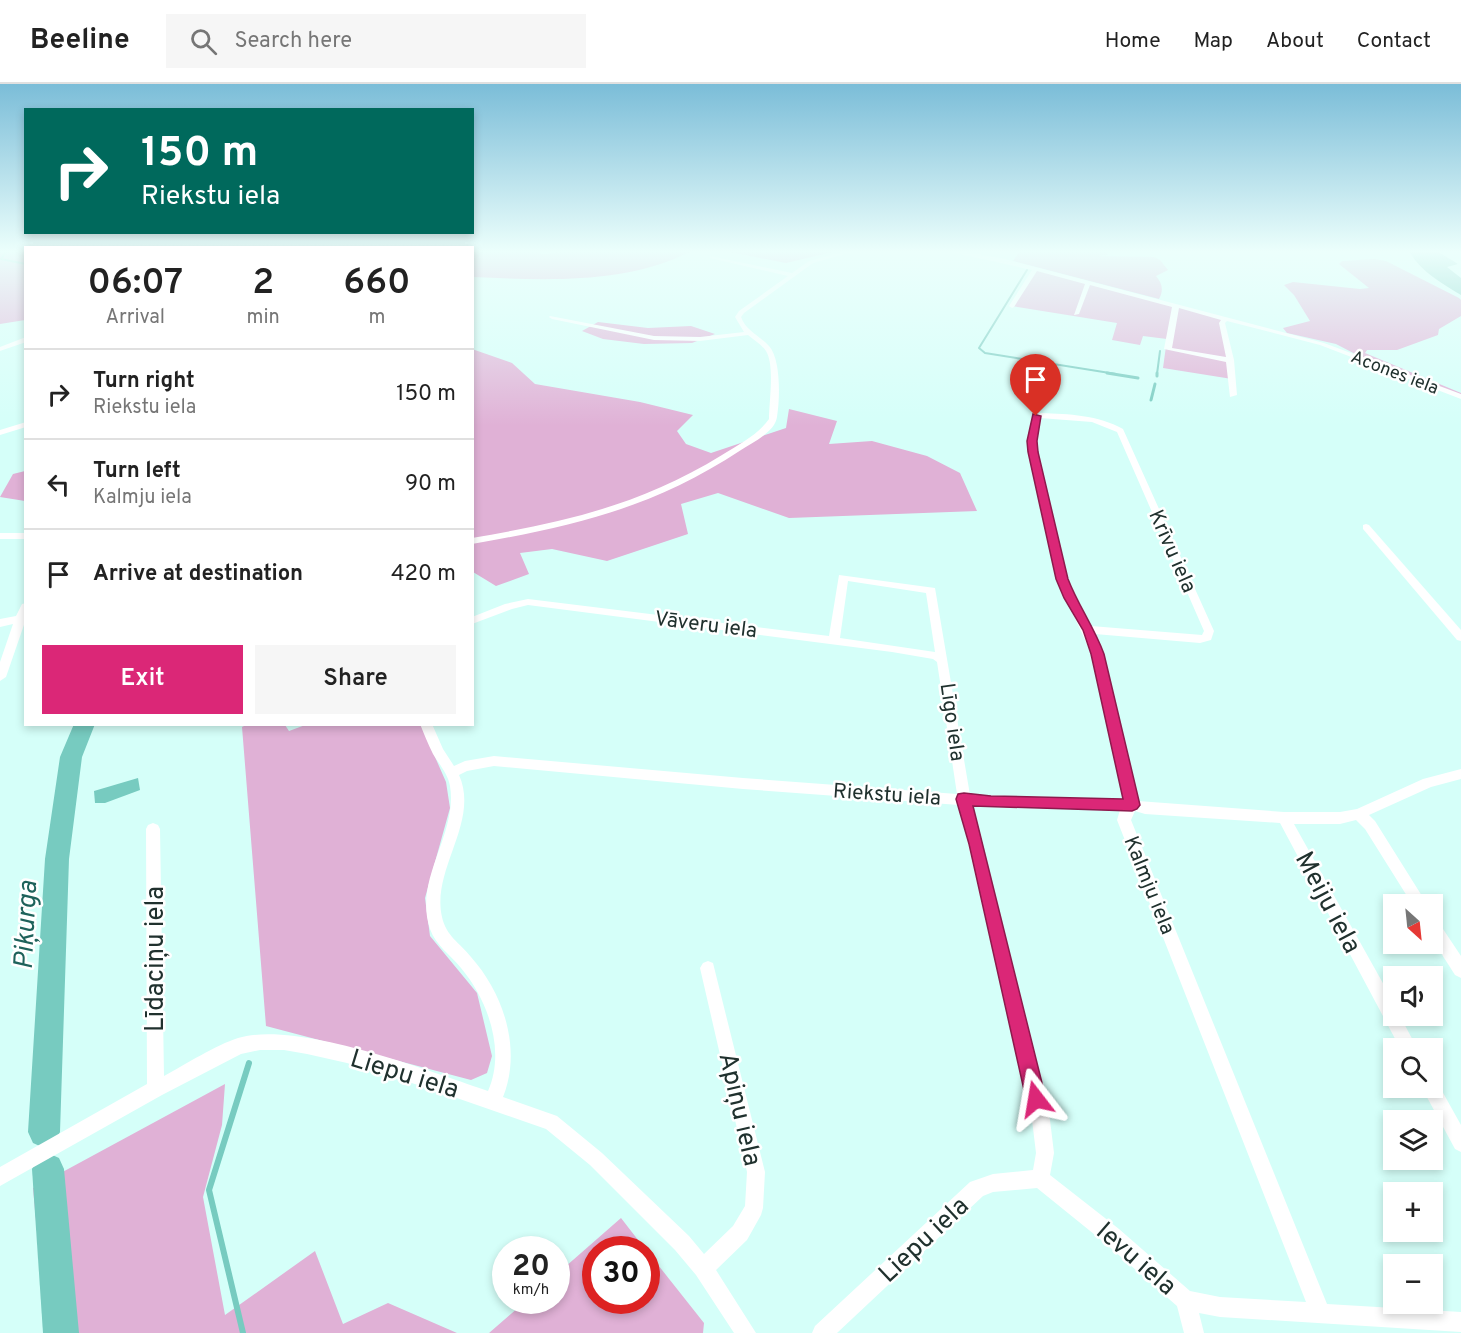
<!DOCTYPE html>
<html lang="en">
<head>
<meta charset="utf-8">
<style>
	:root { --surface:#fff; --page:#f6f6f6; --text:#222; --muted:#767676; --line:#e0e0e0; --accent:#db2777 }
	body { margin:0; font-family:Overpass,sans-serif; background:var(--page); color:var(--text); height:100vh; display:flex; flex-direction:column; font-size:22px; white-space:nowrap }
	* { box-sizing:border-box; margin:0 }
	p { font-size:20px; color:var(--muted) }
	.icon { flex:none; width:33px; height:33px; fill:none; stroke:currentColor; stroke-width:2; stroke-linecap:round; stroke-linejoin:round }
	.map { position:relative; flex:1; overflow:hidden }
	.sheet { position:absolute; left:24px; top:162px; width:450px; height:480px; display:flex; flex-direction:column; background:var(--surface); border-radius:0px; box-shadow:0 3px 9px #0003 }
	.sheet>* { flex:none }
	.hud { position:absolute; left:24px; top:24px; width:450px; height:126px; border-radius:0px; box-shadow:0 3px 9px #0003; background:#00695c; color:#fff; overflow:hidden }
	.needle { width:39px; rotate:153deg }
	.buttons { position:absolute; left:1383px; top:810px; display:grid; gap:12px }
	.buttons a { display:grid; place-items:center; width:60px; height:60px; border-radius:0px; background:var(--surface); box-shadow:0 3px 9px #0003; font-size:30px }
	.speed { position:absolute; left:492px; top:1152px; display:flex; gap:12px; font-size:30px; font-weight:700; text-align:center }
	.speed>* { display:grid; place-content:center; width:78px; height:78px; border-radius:50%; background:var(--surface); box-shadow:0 3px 9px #0003; line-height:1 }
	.speed small { font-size:15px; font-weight:400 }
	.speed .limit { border:9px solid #d22; background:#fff; color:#111 }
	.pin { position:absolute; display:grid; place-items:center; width:51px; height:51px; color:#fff; margin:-62px -26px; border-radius:50% 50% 50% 0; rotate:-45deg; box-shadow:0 0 6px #0007 }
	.pin .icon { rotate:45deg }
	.me { position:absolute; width:66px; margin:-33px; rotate:346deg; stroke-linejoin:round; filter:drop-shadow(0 0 4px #0008) }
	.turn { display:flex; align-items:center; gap:21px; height:126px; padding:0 18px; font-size:27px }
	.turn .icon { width:78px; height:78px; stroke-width:2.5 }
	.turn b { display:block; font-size:42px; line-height:51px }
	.eta { display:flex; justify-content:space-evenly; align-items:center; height:102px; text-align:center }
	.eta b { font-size:36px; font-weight:600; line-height:42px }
	.button { display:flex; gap:12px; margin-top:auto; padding:12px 18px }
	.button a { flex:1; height:69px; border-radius:0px; background:var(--accent); color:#fff; font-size:24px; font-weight:600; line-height:69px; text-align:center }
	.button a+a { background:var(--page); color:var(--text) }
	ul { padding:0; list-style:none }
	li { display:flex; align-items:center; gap:18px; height:90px; padding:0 18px; border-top:2px solid var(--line) }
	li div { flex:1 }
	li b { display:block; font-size:22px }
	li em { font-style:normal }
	header { display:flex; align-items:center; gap:36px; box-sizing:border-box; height:84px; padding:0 30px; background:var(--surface); border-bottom:2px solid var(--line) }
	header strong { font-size:28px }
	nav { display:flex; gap:33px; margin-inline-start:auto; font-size:21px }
	.search { width:420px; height:54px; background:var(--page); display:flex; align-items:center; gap:15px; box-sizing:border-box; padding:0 21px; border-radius:0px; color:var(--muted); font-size:22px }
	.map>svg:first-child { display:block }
	.green { fill:#e0b1d6 }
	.water { fill:#77cbc0 }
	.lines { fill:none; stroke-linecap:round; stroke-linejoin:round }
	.stream-far2 { stroke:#77cbc0; stroke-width:2 }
	.stream-far1 { stroke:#77cbc0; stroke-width:3 }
	.stream { stroke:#77cbc0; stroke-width:6 }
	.river { fill:#77cbc0; fill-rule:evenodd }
	.street { fill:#fff; fill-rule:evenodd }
	.route { fill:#db2777; stroke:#8e194d; stroke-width:1.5 }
	.labels { text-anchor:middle; stroke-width:5; stroke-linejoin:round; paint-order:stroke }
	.far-street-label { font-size:18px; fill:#20312e; stroke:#fff }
	.street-label { font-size:21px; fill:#20312e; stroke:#fff }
	.near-street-label { font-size:26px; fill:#20312e; stroke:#fff }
	.near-water-label { font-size:27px; font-style:italic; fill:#1e625b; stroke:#fff }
</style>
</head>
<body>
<header>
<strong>Beeline</strong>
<div class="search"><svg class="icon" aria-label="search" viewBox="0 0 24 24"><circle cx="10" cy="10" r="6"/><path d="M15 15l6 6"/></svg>Search here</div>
<nav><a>Home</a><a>Map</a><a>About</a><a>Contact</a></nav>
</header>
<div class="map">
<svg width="1461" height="1249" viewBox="0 0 1461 1249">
	<rect width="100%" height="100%" fill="#d5fff9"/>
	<g class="green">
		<polygon points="0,167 25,167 25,236 0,240"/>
		<path d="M473,167H537L542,170L577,167H691C626,201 544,196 473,193Z"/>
		<polygon points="725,167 837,167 786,179"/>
		<path d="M1020,167H1106L1108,171L1099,172L1154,173L1160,176L1168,186L1156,192C1162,199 1164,206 1159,215L1013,177Z"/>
		<polygon points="1374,175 1386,177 1459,214 1461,216 1461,232 1439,245 1438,251 1397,266 1367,266 1365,269 1461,309 1461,313 1361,273 1336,260 1287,249 1283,244 1310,237 1294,211 1284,201 1293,198 1360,205 1369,204 1339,180 1342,177"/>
		<polygon points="1036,185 1226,235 1222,239 1232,295 1163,284 1167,255 1143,252 1140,261 1112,256 1117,239 1012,222"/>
		<polygon points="598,238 648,244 691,242 715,250 692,259 644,260 603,255 582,247"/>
		<polygon points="472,265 512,279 535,300 640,318 693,331 677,347 686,360 711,369 786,344 789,325 837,337 829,360 872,357 927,372 960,389 977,427 789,434 718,409 681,420 688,450 607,477 552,465 520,469 529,490 496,502 473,488"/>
		<polygon points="25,387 25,417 0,413 13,390"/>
		<polygon points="308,640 421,641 446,698 450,724 425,814 430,852 477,909 492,972 487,989 471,996 266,942 242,643 246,641 285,641 289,647"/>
		<polygon points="225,1000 222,1041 203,1113 225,1231 315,1167 343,1240 388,1219 457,1249 46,1249 33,1104"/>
		<polygon points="621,1134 645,1165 596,1166 596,1216 646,1216 647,1167 704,1239 703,1249 489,1249 526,1217 556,1216 557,1190"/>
	</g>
	<g class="water">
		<path d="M1409,167H1437L1458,180L1447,183L1461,194V211C1441,199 1420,187 1409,167Z"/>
		<polygon points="138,694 140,706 105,719 95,719 94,707"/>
	</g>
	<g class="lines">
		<g class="stream-far2">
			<polyline points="6,168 1,175 26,180"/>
			<polyline points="1027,186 979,264 985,269 1116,290"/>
			<polyline points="1157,290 1160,267"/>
		</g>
		<g class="stream-far1">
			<polyline points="1107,289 1138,294"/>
			<polyline points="1157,292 1157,289"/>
			<polyline points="1151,316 1155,300"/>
		</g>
		<polyline class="stream" points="243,1249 209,1106 249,979"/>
		<g class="river">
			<polygon points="74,640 95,640 82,673 69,775 60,1048 55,1059 44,1064 33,1059 28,1048 45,775 60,673"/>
			<polygon points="48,1069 59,1074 64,1085 79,1249 43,1249 32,1085 37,1074"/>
		</g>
		<g class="street">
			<path d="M845,167H856L813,179L744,229L741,233C746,247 759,251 769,262C781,275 780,315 777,333C775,348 753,358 741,366C653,424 575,442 472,460V454C565,438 641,421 722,371C738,361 758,351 769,335C769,317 775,282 766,267C762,261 754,256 748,251L700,257L654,256L552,235L549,233L550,232L654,252L700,253L744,248L735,233L739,227L788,192L710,174V172L792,189L809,177Z"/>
			<path d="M947,167H962L1005,175L1324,259L1461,310V315L1320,261L1227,237L1225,239L1234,276L1237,311L1230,313L1226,278L1164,265L1172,223L1090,201L1079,230L1074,231L1085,200L1037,187L1014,223L1012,224L1009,222L1032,186ZM1179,224L1221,236L1219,239L1226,273L1172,264Z"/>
			<polygon points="26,253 26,258 0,267 0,263"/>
			<path d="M1041,329C1069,330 1098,331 1123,345L1214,547L1211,556L1200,559L1095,550L1108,588L1138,717L1284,728H1340L1357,725L1423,695L1461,685V695L1431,703L1369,731L1375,737L1427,820H1412L1365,745L1356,736L1340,740H1294L1394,919V932H1400L1417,964H1400L1280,739L1145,730L1135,727L1131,736L1327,1220L1461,1228V1248L1220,1233L1199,1229L1204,1249H1184L1177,1222L1105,1159L1037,1104L993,1108L983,1112L837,1249H812L815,1242L970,1098L993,1090L1033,1086L1036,1069L1032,1036L959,721L743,705L494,682L467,687L459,691C480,738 431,785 442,833C446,852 460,859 471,873C504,910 522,966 503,1013L557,1032L602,1069L689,1152L704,1170L733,1142L745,1122L747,1088L700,884L703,879L708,877L713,879L765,1088L763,1124L761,1131L747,1156L716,1186L756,1249H734L696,1191L675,1166L590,1081L546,1045L431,1005L347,979L307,970L284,966H260L241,970L162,1011L0,1102V1083L147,1000L146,745L148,741L153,739L158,741L160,745L164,992C186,980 216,961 238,954C297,936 429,987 488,1007C506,967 488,916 461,884C450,870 436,862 430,845C413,795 458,751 450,702C448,690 439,680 433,670C428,660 424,650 420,640H432L443,665L454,682L465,677L494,672L743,694L957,710L937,578L933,575L892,568L528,521L512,525L472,540V533L505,520L528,515L829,552L839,491L935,504L970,711L1124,715L1091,569L1057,495L1029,368L1028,357L1032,332ZM1040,334L1092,338L1117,348L1204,547L1202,551L1091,542L1067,495L1037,368L1036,357ZM848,497L926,509L935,568L840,554ZM972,722L1120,726L1117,736L1306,1218L1220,1213L1190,1207L1119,1145L1050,1091L1054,1069L1050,1036Z"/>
			<polygon points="26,338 26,343 0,351 0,346"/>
			<polygon points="1366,440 1369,441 1461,546 1461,557 1457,556 1363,445 1363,441"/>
			<rect x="0" y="449" width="26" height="6"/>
			<polygon points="26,519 26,535 6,593 0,597 0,578 13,540 0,543 0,535 16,532 22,520"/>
			<polygon points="1432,834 1437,836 1461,872 1461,894 1455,891 1432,855"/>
			<polygon points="1432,996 1437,998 1461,1041 1461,1068 1455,1065 1422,1004 1432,1004"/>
		</g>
	</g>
	<linearGradient id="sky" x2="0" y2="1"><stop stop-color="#7bbdd8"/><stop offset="0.49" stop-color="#ecfffc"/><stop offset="1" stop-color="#ecfffc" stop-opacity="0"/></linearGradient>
	<rect width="1461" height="342" fill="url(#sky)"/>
	<path class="route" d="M1033,330L1041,332L1037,357L1038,368L1068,495C1078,521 1094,543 1104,570L1140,721L1137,725L1132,727L973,722L1046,1015L1043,1022L1036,1024L1029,1022L1026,1015L969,760L956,715L958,710L964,709L991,712L1123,715L1091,570L1083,546L1064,514L1056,495L1028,368L1027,357Z"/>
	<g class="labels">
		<g class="far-street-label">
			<text transform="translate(1395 288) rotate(21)" y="6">Acones iela</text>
		</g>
		<g class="street-label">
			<text transform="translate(1173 467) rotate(66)" y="7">Krīvu iela</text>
			<text transform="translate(706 540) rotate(7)" y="7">Vāveru iela</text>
			<text transform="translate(953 638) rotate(82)" y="7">Līgo iela</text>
			<text transform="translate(887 710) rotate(4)" y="7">Riekstu iela</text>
			<text transform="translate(1150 801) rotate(68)" y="7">Kalmju iela</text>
		</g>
		<g class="near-street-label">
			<text transform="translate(1329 818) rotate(62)" y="9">Meiju iela</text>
			<text transform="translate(154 875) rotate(-90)" y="9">Līdaciņu iela</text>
			<text transform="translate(405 989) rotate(17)" y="9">Liepu iela</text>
			<text transform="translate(741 1025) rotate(77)" y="9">Apiņu iela</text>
			<text transform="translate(923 1155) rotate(-43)" y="9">Liepu iela</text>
			<text transform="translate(1137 1174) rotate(41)" y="9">Ievu iela</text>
		</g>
		<g class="near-water-label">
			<text transform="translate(25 841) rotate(-87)" y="9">Piķurga</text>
		</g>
	</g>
</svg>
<div class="buttons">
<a><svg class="needle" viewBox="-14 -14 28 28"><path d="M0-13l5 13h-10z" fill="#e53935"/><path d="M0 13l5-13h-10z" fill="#767676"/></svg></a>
<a><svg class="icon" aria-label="sound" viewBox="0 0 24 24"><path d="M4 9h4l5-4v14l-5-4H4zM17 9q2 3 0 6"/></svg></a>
<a><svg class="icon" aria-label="search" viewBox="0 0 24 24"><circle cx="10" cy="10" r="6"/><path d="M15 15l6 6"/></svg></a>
<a><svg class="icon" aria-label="layers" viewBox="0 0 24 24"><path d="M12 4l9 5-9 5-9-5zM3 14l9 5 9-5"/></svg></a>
<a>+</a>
<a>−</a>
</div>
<div class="speed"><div>20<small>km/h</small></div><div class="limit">30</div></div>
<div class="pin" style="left:1036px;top:332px;background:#d93025"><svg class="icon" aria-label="arrive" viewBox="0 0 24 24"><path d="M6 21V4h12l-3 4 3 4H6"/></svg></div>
<svg class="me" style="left:1036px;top:1015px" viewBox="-20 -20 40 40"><path d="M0-17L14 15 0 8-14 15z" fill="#db2777" stroke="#fff" stroke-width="4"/></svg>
<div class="hud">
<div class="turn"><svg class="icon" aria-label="right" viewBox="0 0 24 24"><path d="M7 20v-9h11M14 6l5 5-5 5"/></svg><div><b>150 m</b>Riekstu iela</div></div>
</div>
<section class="sheet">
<div class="eta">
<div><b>06:07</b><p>Arrival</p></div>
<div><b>2</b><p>min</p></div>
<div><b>660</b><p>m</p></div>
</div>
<ul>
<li><svg class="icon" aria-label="right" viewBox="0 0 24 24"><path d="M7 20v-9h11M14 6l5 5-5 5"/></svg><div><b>Turn right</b><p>Riekstu iela</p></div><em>150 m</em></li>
<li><svg class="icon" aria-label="left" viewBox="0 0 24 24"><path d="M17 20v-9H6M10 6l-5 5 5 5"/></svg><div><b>Turn left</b><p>Kalmju iela</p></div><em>90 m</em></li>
<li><svg class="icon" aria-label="arrive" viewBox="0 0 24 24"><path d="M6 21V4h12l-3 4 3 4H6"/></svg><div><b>Arrive at destination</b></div><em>420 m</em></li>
</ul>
<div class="button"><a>Exit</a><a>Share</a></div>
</section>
</div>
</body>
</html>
